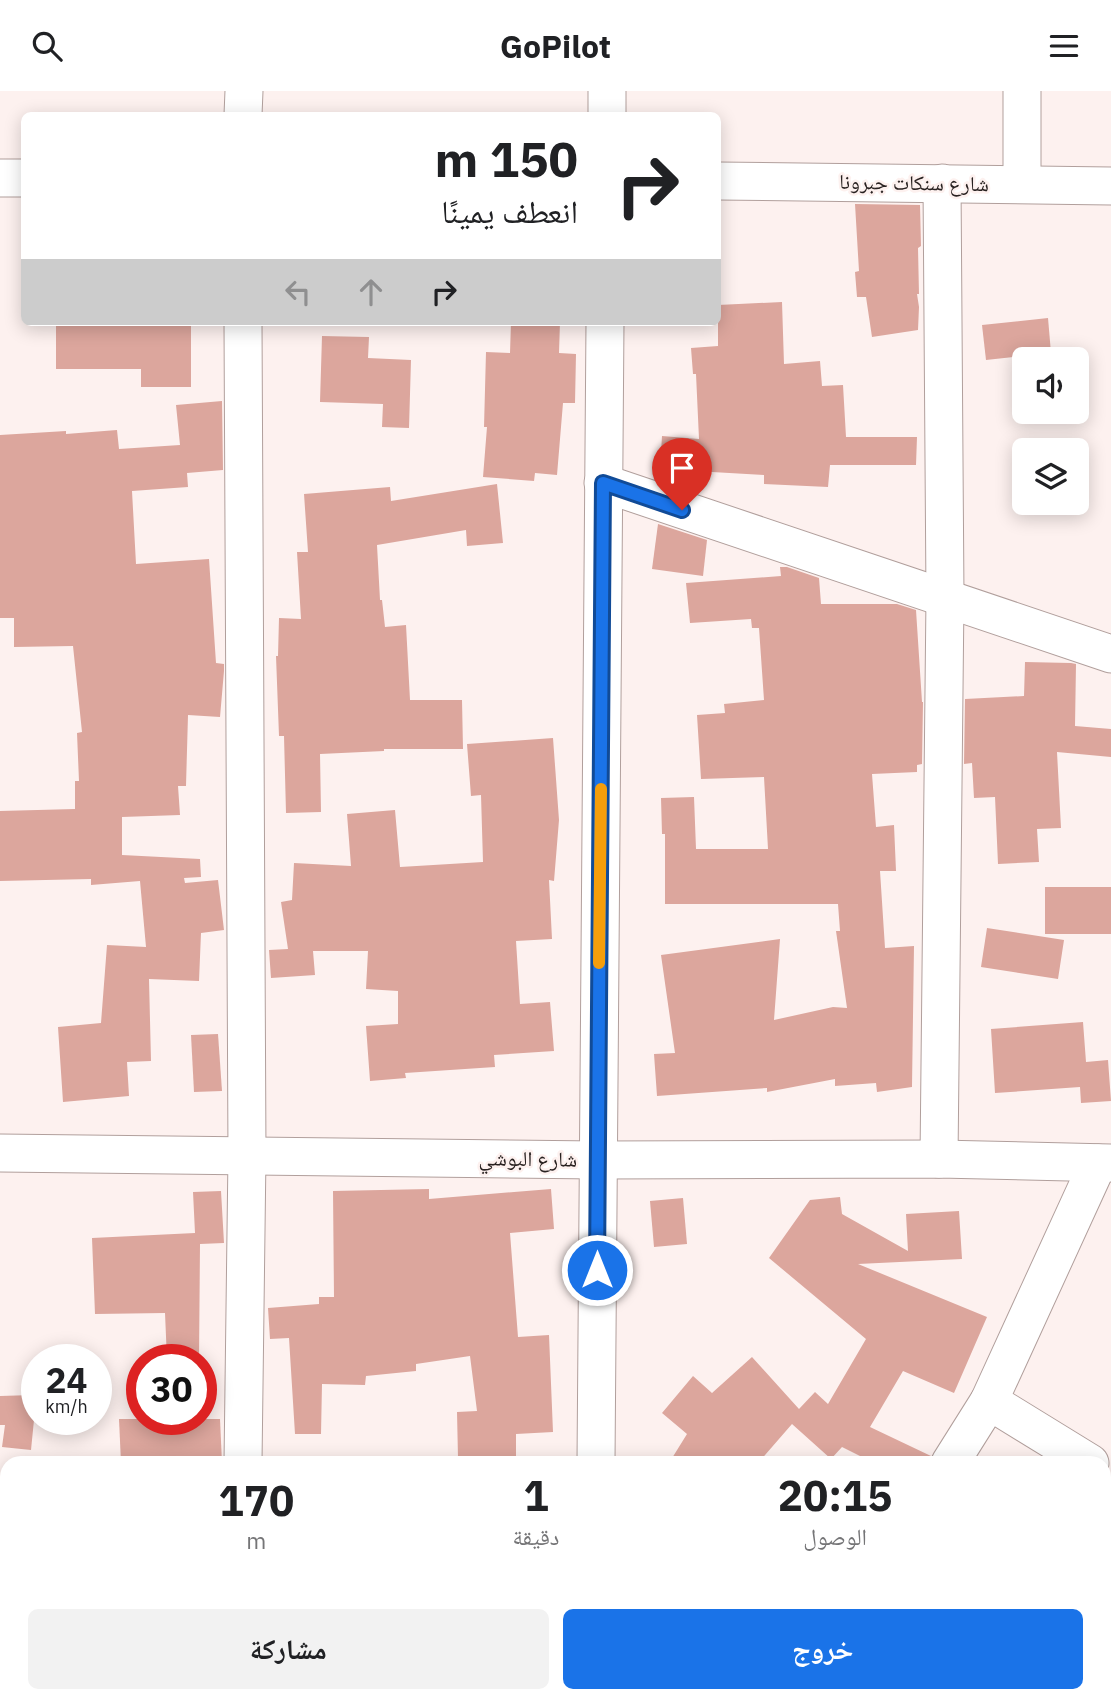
<!DOCTYPE html>
<html lang="ar">
<head>
<meta charset="utf-8">
<style>
	:root { --surface:#fff; --page:#f2f2f2; --text:#202124; --muted:#757577; --accent:#1a73e8 }
	body { margin:0; font-family:"IBM Plex Sans","Noto Naskh Arabic",sans-serif; background:var(--page); color:var(--text); direction:rtl; height:100vh; display:flex; flex-direction:column; font-size:26px; white-space:nowrap }
	* { box-sizing:border-box; margin:0 }
	p { font-size:23px; color:var(--muted) }
	.icon { flex:none; width:38px; height:38px; fill:none; stroke:currentColor; stroke-width:2; stroke-linecap:round; stroke-linejoin:round }
	.map { position:relative; flex:1; overflow:hidden; direction:ltr }
	.drawer { position:absolute; left:0px; top:1365px; width:1111px; height:247px; display:flex; flex-direction:column; background:var(--surface); border-radius:21px 21px 0 0; box-shadow:0 4px 18px #0003; direction:rtl }
	.drawer>* { flex:none }
	.banner { position:absolute; left:21px; top:21px; width:700px; height:214px; border-radius:10px; box-shadow:0 4px 18px #0003; direction:rtl; background:#fff; color:var(--text); overflow:hidden }
	.buttons { position:absolute; left:1012px; top:256px; display:grid; gap:14px }
	.buttons a { display:grid; place-items:center; width:77px; height:77px; border-radius:10px; background:var(--surface); box-shadow:0 4px 18px #0003; font-size:35px }
	.speed { position:absolute; left:21px; top:1253px; display:flex; gap:14px; font-size:35px; font-weight:700; text-align:center }
	.speed>* { display:grid; place-content:center; width:91px; height:91px; border-radius:50%; background:var(--surface); box-shadow:0 4px 18px #0003; line-height:1 }
	.speed small { font-size:18px; font-weight:400 }
	.speed .limit { border:10px solid #d22; background:#fff; color:#111 }
	.pin { position:absolute; display:grid; place-items:center; width:60px; height:60px; color:#fff; margin:-72px -30px; border-radius:50% 50% 50% 0; rotate:-45deg; box-shadow:0 0 7px #0007 }
	.pin .icon { rotate:45deg }
	.me { position:absolute; width:77px; margin:-38px; rotate:0deg; stroke-linejoin:round; filter:drop-shadow(0 0 5px #0008) }
	.turn { display:flex; align-items:center; gap:24px; height:147px; padding:0 28px; font-size:32px }
	.turn .icon { width:91px; height:91px; stroke-width:2.5 }
	.turn b { display:block; font-size:49px; line-height:60px }
	.lanes { display:flex; align-items:center; height:66px; padding:0 28px; background:#0003; justify-content:center; gap:35px; direction:ltr }
	.lanes .off { opacity:.35 }
	.eta { display:flex; justify-content:space-evenly; align-items:center; height:119px; text-align:center }
	.eta b { font-size:42px; font-weight:700; line-height:49px }
	.button { display:flex; gap:14px; margin-top:auto; padding:14px 28px }
	.button a { flex:1; height:80px; border-radius:10px; background:var(--accent); color:#fff; font-size:28px; font-weight:700; line-height:80px; text-align:center }
	.button a+a { background:var(--page); color:var(--text) }
	header { display:flex; justify-content:space-between; align-items:center; height:91px; padding:0 28px; background:var(--surface); font-size:32px; font-weight:700 }
	.map>svg:first-child { display:block }
	.building { fill:#dca69d }
	.lines { fill:none; stroke-linecap:round; stroke-linejoin:round }
	.minor-casing { stroke:#b19f9c; stroke-width:39 }
	.minor { stroke:#fff; stroke-width:37 }
	.route-casing { stroke:#114b97; stroke-width:18 }
	.route { stroke:#1a73e8; stroke-width:12 }
	.slow { stroke:#f59e0b; stroke-width:12 }
	.labels { text-anchor:middle; stroke-width:5; stroke-linejoin:round; paint-order:stroke }
	.street-label { font-size:21px; fill:#282120; stroke:#fdf1ef }
</style>
</head>
<body>
<header><svg class="icon" aria-label="menu" viewBox="0 0 24 24"><path d="M4 6h16M4 12h16M4 18h16"/></svg>GoPilot<svg class="icon" aria-label="search" viewBox="0 0 24 24"><circle cx="10" cy="10" r="6"/><path d="M15 15l6 6"/></svg></header>
<div class="map">
<svg width="1111" height="1611" viewBox="0 0 1111 1611">
	<rect width="100%" height="100%" fill="#fdf1ef"/>
	<g class="building">
		<polygon points="855,113 920,114 921,155 918,157 919,203 917,203 919,216 918,239 872,246 866,206 857,206 855,181 859,180"/>
		<polygon points="782,211 784,273 820,270 822,295 843,294 846,346 917,346 916,374 830,374 828,396 764,393 764,384 660,378 662,345 699,348 696,283 693,283 691,257 718,255 718,214"/>
		<polygon points="1048,227 1051,262 986,269 982,234"/>
		<polygon points="56,231 191,231 191,296 141,296 141,278 56,278"/>
		<polygon points="511,231 560,231 559,262 576,263 575,312 563,312 557,384 535,382 534,390 483,386 487,336 484,336 486,261 510,262"/>
		<polygon points="322,245 369,246 368,267 411,269 409,337 382,336 383,313 320,311"/>
		<polygon points="222,310 223,379 187,382 188,396 132,400 136,473 209,468 216,572 224,573 224,580 220,626 188,624 186,695 178,695 180,724 122,726 122,764 200,768 201,786 184,787 185,792 218,789 224,839 201,842 199,890 149,888 151,970 127,971 129,1005 63,1011 58,936 101,932 107,854 146,856 140,790 91,794 91,788 0,790 0,720 75,718 75,690 79,690 77,642 82,641 73,555 14,556 14,527 0,527 0,344 66,340 66,343 117,339 119,358 180,354 176,314"/>
		<polygon points="497,393 503,452 467,455 466,439 377,454 380,509 382,509 385,536 406,534 410,609 462,609 463,658 384,658 384,660 320,663 321,721 286,722 284,645 279,645 276,565 278,565 279,527 301,528 297,461 308,461 304,403 390,396 391,410"/>
		<polygon points="658,433 707,449 703,485 652,478"/>
		<polygon points="780,476 787,476 819,487 821,513 897,513 916,519 922,611 923,611 922,673 917,674 917,681 872,683 876,736 894,734 896,780 880,780 885,857 914,855 912,996 877,1001 876,992 835,995 835,988 767,1001 767,997 657,1005 654,963 675,962 661,864 780,848 774,929 833,916 847,917 836,840 840,840 838,813 665,813 665,743 662,743 661,707 694,706 696,758 768,758 764,686 701,688 697,624 725,622 724,613 764,609 759,537 752,537 751,528 690,532 686,492 781,485"/>
		<polygon points="1025,571 1071,572 1076,573 1075,635 1111,638 1111,666 1057,661 1061,737 1037,738 1039,771 998,773 995,706 974,707 972,672 964,673 965,608 1024,605"/>
		<polygon points="553,647 559,729 554,790 549,789 552,848 516,850 520,913 550,911 554,960 494,964 495,976 405,982 406,987 370,990 366,935 398,933 398,900 366,898 368,860 313,860 315,884 271,887 269,859 288,858 281,811 292,809 294,772 351,775 347,723 395,719 400,776 483,771 481,704 471,705 467,653"/>
		<rect x="1045" y="796" width="66" height="47"/>
		<polygon points="987,837 1064,849 1058,888 981,876"/>
		<polygon points="1083,931 1086,971 1108,969 1111,1010 1081,1012 1080,996 995,1002 991,938"/>
		<polygon points="218,943 222,1000 194,1001 191,944"/>
		<polygon points="429,1098 429,1108 551,1098 554,1138 510,1142 518,1246 549,1244 553,1341 516,1343 516,1368 458,1367 457,1321 477,1320 470,1265 416,1273 416,1280 366,1285 365,1294 322,1293 321,1343 295,1343 289,1247 270,1248 268,1217 319,1213 319,1206 334,1206 333,1100"/>
		<polygon points="221,1100 224,1152 200,1153 199,1269 167,1269 165,1222 95,1223 92,1147 195,1142 193,1101"/>
		<polygon points="840,1106 842,1123 908,1160 906,1123 959,1120 962,1168 858,1173 987,1226 954,1302 903,1280 870,1336 931,1365 929,1372 874,1372 842,1356 831,1368 792,1333 758,1372 669,1372 687,1343 662,1322 693,1285 712,1302 752,1266 799,1318 815,1301 828,1313 866,1248 769,1167 810,1109"/>
		<polygon points="683,1107 687,1153 654,1156 650,1110"/>
		<polygon points="33,1304 34,1329 31,1359 2,1356 5,1334 0,1334 0,1305"/>
		<polygon points="119,1328 220,1328 222,1372 121,1372"/>
	</g>
	<g class="lines">
		<g class="minor-casing">
			<g id="minor">
				<polyline points="1022,0 1022,93"/>
				<polyline points="243,24 244,0"/>
				<polyline points="607,24 607,0"/>
				<polyline points="0,87 24,87"/>
				<polyline points="718,90 1111,95"/>
				<polyline points="243,231 247,1064 243,1372"/>
				<polyline points="603,392 1111,563"/>
				<polyline points="0,1062 598,1069 939,1068 1111,1072"/>
				<polyline points="939,1068 945,506 942,92"/>
				<polyline points="989,1310 1098,1072"/>
				<polyline points="596,1372 605,231"/>
				<polyline points="950,1372 989,1310 1090,1372"/>
				<polyline points="916,1605 928,1611"/>
				<polyline points="241,1611 241,1605"/>
				<polyline points="594,1611 594,1605"/>
				<polyline points="819,1611 820,1605"/>
			</g>
		</g>
		<use href="#minor" class="minor"/>
	</g>
	<g class="lines">
		<g class="route-casing">
			<polyline id="route" points="597,1179 603,392 682,419"/>
		</g>
		<use href="#route" class="route"/>
		<polyline class="slow" points="599,872 601,698"/>
	</g>
	<g class="labels">
		<g class="street-label">
			<text transform="translate(914 92) rotate(1)" y="7">شارع سنكات جبرونا</text>
			<text transform="translate(528 1068) rotate(1)" y="7">شارع البوشي</text>
		</g>
	</g>
</svg>
<div class="buttons">
<a><svg class="icon" aria-label="sound" viewBox="0 0 24 24"><path d="M4 9h4l5-4v14l-5-4H4zM17 9q2 3 0 6"/></svg></a>
<a><svg class="icon" aria-label="layers" viewBox="0 0 24 24"><path d="M12 4l9 5-9 5-9-5zM3 14l9 5 9-5"/></svg></a>
</div>
<div class="speed"><div>24<small>km/h</small></div><div class="limit">30</div></div>
<div class="pin" style="left:682px;top:419px;background:#d93025"><svg class="icon" aria-label="arrive" viewBox="0 0 24 24"><path d="M6 21V4h12l-3 4 3 4H6"/></svg></div>
<svg class="me" style="left:597px;top:1179px" viewBox="-20 -20 40 40"><circle r="17" fill="#1a73e8" stroke="#fff" stroke-width="3"/><path d="M0-11L8 9 0 5-8 9z" fill="#fff"/></svg>
<div class="banner">
<div class="turn"><svg class="icon" aria-label="right" viewBox="0 0 24 24"><path d="M7 20v-9h11M14 6l5 5-5 5"/></svg><div><b>150 m</b>انعطف يمينًا</div></div>
<div class="lanes"><svg class="icon off" aria-label="left" viewBox="0 0 24 24"><path d="M17 20v-9H6M10 6l-5 5 5 5"/></svg><svg class="icon off" aria-label="ahead" viewBox="0 0 24 24"><path d="M12 20V5M6 11l6-6 6 6"/></svg><svg class="icon" aria-label="right" viewBox="0 0 24 24"><path d="M7 20v-9h11M14 6l5 5-5 5"/></svg></div>
</div>
<section class="drawer">
<div class="eta">
<div><b>20:15</b><p>الوصول</p></div>
<div><b>1</b><p>دقيقة</p></div>
<div><b>170</b><p>m</p></div>
</div>
<div class="button"><a>خروج</a><a>مشاركة</a></div>
</section>
</div>
</body>
</html>
